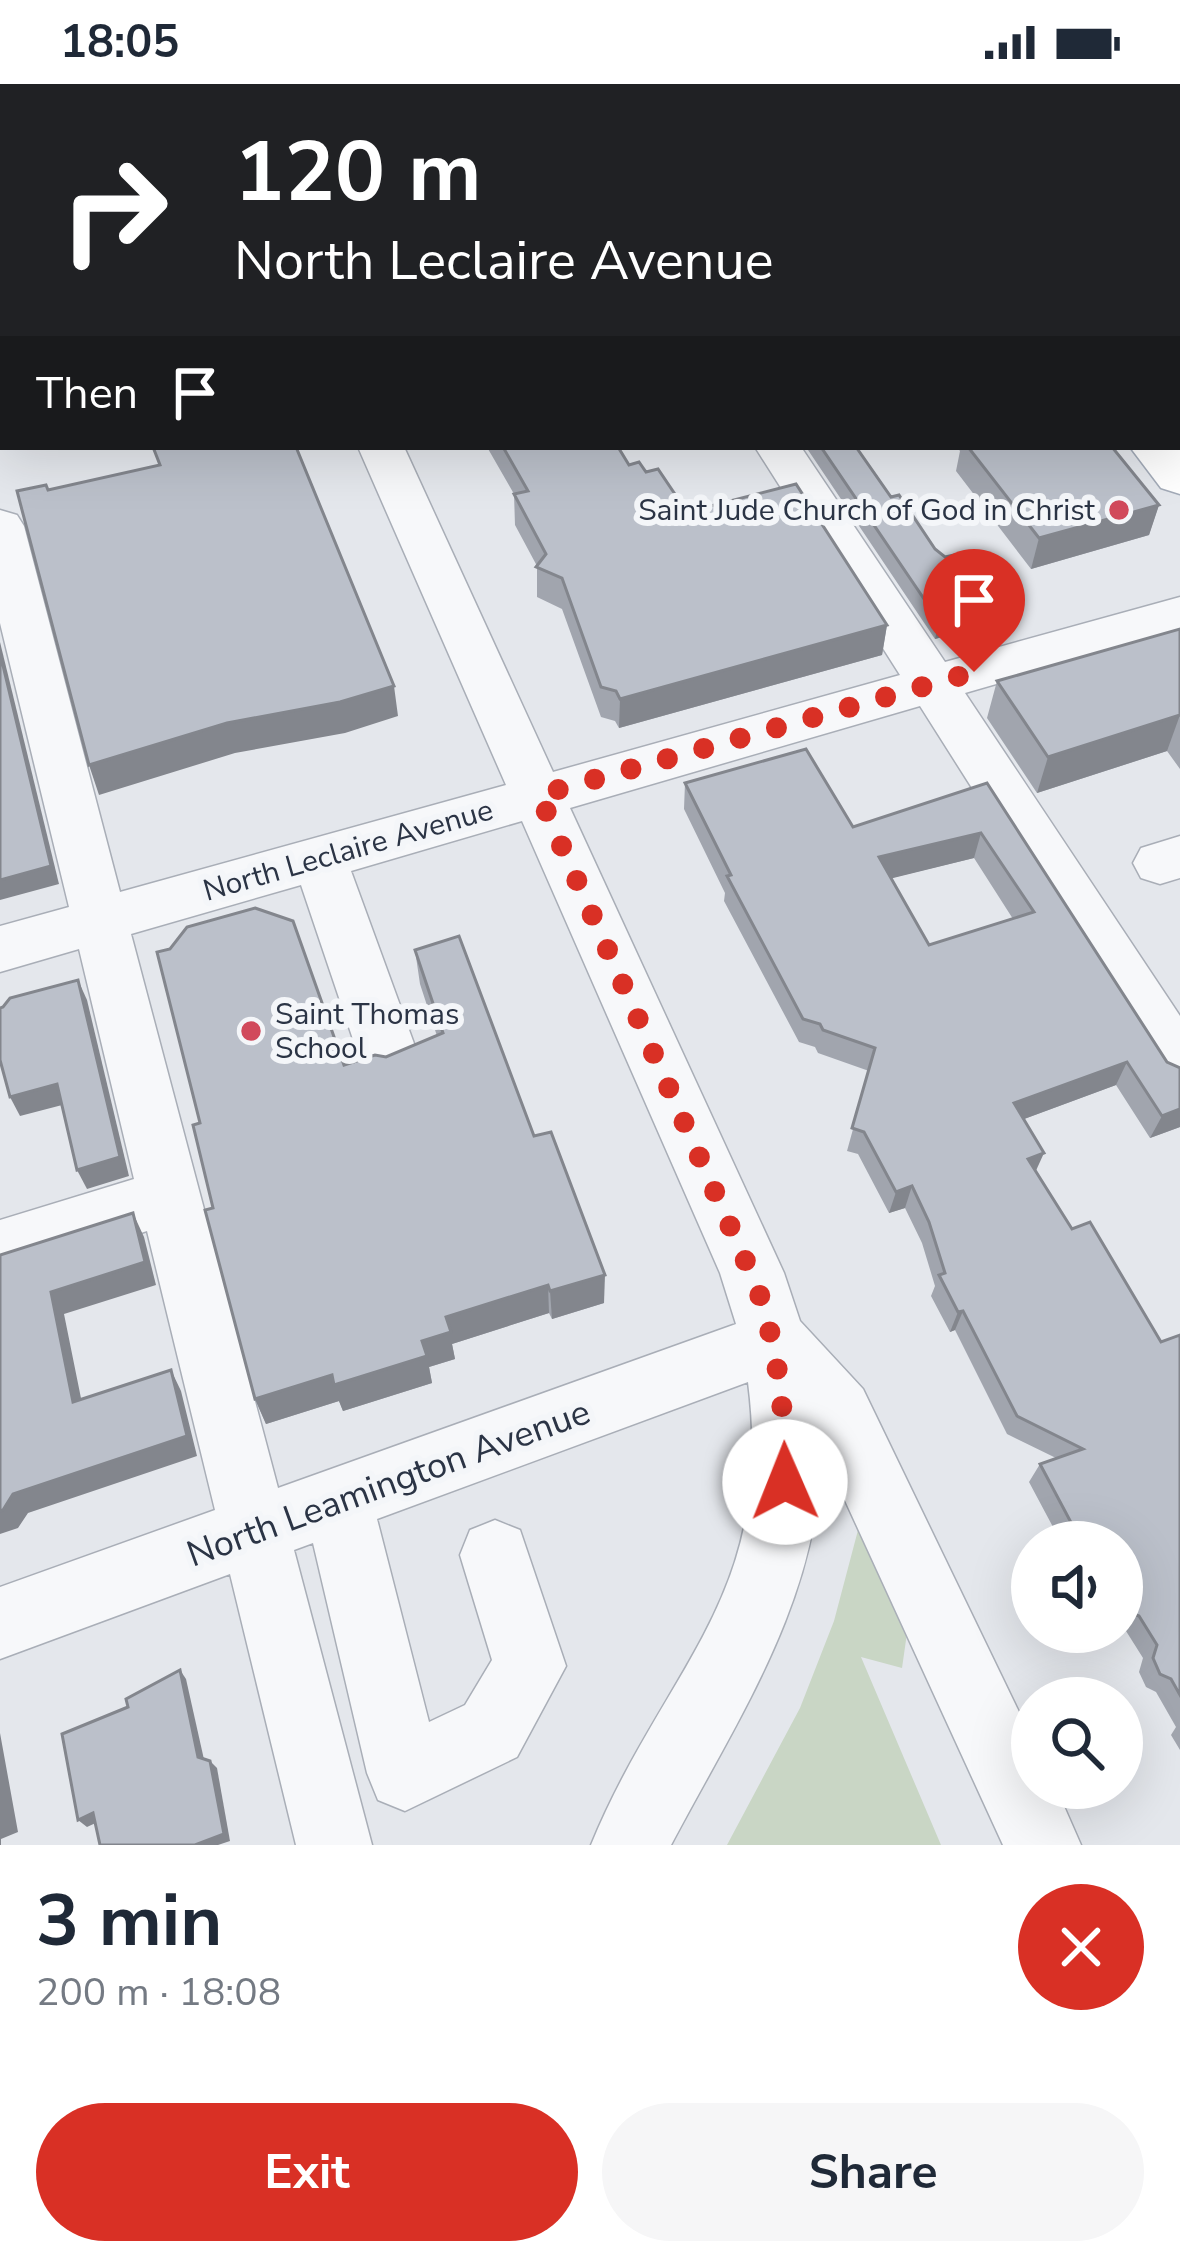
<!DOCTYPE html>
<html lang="en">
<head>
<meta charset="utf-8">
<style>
	:root { --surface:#fff; --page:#f6f6f7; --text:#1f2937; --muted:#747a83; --accent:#d93025 }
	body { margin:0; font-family:"Nunito Sans",sans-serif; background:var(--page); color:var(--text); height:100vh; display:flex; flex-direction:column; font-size:45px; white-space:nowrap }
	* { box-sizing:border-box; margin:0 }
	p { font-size:39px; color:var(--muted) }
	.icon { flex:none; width:66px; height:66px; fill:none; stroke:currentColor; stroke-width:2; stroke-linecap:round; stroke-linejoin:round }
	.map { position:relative; height:1761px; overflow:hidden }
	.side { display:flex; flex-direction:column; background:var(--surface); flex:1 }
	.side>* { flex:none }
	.banner { position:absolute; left:0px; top:0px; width:1182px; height:366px; box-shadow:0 12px 48px #0002; background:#202124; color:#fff; overflow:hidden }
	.fabs { position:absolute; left:1011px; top:1437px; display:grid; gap:24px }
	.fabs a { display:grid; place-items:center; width:132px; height:132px; border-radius:50%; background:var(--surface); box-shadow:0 12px 48px #0002; font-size:60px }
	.pin { position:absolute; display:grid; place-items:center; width:102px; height:102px; color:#fff; margin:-123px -51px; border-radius:50% 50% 50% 0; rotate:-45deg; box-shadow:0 0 12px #0007 }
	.pin .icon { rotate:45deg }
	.me { position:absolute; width:132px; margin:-66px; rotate:359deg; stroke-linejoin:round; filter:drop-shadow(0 0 9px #0008) }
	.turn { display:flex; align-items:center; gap:42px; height:252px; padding:0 36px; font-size:54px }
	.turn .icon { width:156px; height:156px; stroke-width:2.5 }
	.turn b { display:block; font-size:84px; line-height:102px }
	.then { display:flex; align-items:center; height:114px; padding:0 36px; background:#0003; gap:24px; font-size:45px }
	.round { display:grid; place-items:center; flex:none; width:126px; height:126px; border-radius:63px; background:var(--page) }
	.summary { display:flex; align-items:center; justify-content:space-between; height:204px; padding:0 36px }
	h1 { font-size:72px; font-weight:700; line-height:90px }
	.cta { display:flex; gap:24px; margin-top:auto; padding:24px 36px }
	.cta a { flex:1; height:138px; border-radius:72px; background:var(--accent); color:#fff; font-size:48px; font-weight:700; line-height:138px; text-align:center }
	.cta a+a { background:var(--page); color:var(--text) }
	.status { display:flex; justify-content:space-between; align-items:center; height:84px; padding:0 60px; background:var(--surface); direction:ltr }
	.status svg { height:33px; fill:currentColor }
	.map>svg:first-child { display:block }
	.green { fill:#c9d6c5 }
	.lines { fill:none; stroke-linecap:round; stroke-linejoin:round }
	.minor-casing { stroke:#a9aeb7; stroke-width:3 }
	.major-casing { stroke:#a3abb8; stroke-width:3 }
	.minor { fill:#f7f8fa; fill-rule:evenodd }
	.major { fill:#fff; fill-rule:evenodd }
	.wall { fill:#a1a5ae; fill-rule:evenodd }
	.shaded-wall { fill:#83868d }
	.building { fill:#bbc0ca; stroke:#83868d; stroke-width:3; fill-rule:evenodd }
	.route { stroke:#d93025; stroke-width:21; stroke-dasharray:0 37.8 }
	.poi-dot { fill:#d1495b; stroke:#f4f6f9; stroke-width:4.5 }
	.labels { text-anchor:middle; stroke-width:12; stroke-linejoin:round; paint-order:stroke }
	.poi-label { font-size:30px; fill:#2b3445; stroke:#f4f6f9; text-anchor:end }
	.street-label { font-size:30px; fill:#2b3445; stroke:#f4f6f9 }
	.near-street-label { font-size:36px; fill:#2b3445; stroke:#f4f6f9 }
</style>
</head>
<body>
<div class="status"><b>18:05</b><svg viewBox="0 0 49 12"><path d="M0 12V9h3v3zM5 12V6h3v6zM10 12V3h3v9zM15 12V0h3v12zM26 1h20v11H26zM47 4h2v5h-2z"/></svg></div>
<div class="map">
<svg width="1180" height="1761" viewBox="0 0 1180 1761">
	<rect width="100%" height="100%" fill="#e4e7ec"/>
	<polygon class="green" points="862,1431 909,1535 902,1584 861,1573 941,1761 727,1761 800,1624 834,1537"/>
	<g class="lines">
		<g class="minor-casing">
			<g id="minor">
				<polygon points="197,0 235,0 237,3 199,3"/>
				<polygon points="583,0 633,0 580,3"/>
				<polygon points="1057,0 1095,0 1098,3 1060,3"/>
				<polygon points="1117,0 1155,0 1158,3 1120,3"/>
				<rect x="1179" y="32" width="1" height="23"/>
				<rect x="1179" y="91" width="1" height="25"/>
				<polygon points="3,110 3,134 0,135 0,111"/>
				<rect x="1179" y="144" width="1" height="25"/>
				<path d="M358,363H404L553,688L900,591L755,363H801L945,578L1180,513V547L965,609L1180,932V1006L1159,999L920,622L570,724L784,1189L800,1237L863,1305L1032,1655V1704H1056L1081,1761H1003L821,1364C821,1513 738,1634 671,1761H591C664,1583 776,1514 748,1298L377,1435L429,1638L465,1621L492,1576L460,1471L470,1446L495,1436L520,1446L566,1582L517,1673L405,1727L378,1716L367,1689L313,1459L294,1466L372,1761H296L230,1490L0,1575V1503L215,1426L147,1147L0,1194V1136L134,1095L79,865L0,888V842L69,823L0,539V426L17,431L24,442L120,808L506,701ZM522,737L720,1189L736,1240L278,1404L131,850L301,801L360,976L369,994L390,1001L411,994L420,976L351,787Z"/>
				<polygon points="1180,752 1180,794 1160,800 1141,794 1133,779 1141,764"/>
			</g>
		</g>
		<g class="major-casing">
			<g id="major">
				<polygon points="869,0 912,0 914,3 871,3"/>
				<polygon points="1179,356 1180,357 1180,410 1161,404 1130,363 1179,363"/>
			</g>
		</g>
		<use href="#minor" class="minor"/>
		<use href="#major" class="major"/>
	</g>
	<g class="wall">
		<polygon points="706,0 812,0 815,3 709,3"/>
		<polygon points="1160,0 1180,0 1180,28 1179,3 1161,3"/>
		<polygon points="487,363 618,363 629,381 646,388 687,428 887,541 882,571 619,644 615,637 601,633 562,525 537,513 537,482 515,441 514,410"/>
		<polygon points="806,363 856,363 891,413 935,465 983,527 977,543 935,555"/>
		<polygon points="957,363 1112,363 1159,421 1149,451 1031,485 956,387 960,367"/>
		<polygon points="1180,545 1180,685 1167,667 1037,709 987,634 997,597"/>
		<path d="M685,699L853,743L987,699L1167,978L1180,984V1043L1150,1054L1116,1001L1024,1035L1036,1087L1072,1145L1161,1258L1180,1251V1666L1171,1651L1176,1643L1156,1608L1146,1603L1139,1588L1143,1574L1126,1547L1122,1545V1458H1061L1029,1398L1040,1380L1056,1374L1007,1350L955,1246L950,1248L931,1212L935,1202L922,1159L905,1124L889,1129L858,1070L847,1067L869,987L818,969L815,963L799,958L724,817L725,809L684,725ZM974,774L1013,835L929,861L891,794Z"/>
		<polygon points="415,866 534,1052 604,1219 552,1235 549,1229 452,1260 455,1275 429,1283 432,1299 343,1327 339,1317 266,1340 255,1315 213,1124 344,981 386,973 437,952 420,900"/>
	</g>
	<g class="shaded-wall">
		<polygon points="0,295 3,295 3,316 0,317"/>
		<polygon points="1159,421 1149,451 1031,485 1039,454"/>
		<polygon points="987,509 977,543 935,555 939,537 973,513"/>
		<polygon points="887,541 882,571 619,644 620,615"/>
		<polygon points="0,558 59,800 0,816"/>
		<polygon points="394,602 398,632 345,649 235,669 99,711 89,681 227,639"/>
		<polygon points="1180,631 1167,667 1037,709 1048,673"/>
		<polygon points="981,749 974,774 873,799 879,773"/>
		<polygon points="78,896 87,916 129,1092 87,1105 77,1086"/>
		<polygon points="1127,978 1116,1001 1005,1042 1014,1019"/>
		<polygon points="57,1000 66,1020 20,1032 10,1013"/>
		<polygon points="1180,1025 1180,1043 1150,1054 1162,1032"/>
		<polygon points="1044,1069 1034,1091 1028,1075"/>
		<polygon points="912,1102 905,1124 889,1129 896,1108"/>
		<polygon points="133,1129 144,1153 156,1201 64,1230 86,1339 73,1318 51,1208"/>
		<polygon points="605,1191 604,1219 552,1235 550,1207"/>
		<polygon points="548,1201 549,1229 452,1260 455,1275 429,1283 432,1299 343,1327 339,1317 266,1340 255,1315 446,1233"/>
		<polygon points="963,1227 955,1246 950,1248 958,1228"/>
		<polygon points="171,1286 181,1307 197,1372 28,1429 18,1444 0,1450 0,1427 13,1410"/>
		<polygon points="180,1586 186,1595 205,1680 198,1673"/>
		<polygon points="0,1649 18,1748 1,1755 1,1761 0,1761"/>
		<polygon points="210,1677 217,1684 230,1757 218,1761 195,1761"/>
		<polygon points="93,1729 102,1736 87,1743 78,1736"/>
	</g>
	<g class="building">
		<polygon points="13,0 137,0 139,3 14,3"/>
		<polygon points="302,0 549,0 552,3 304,3"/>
		<polygon points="732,0 812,0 815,3 735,3"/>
		<polygon points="969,0 1037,0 1040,3 972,3"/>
		<polygon points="0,245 3,256 3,295 0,295"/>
		<polygon points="153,363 296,363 394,602 340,618 227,639 89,681 17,407 46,401 48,406 160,381"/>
		<polygon points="503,363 618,363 629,381 639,378 646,388 658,385 687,428 796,400 887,541 620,615 616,607 601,603 562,494 536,483 546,470 514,410 528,407"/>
		<polygon points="821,363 856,363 891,413 899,411 935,465 945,473 959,470 987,509 973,513 982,525 939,537"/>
		<polygon points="968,363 1112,363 1159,421 1039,454"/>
		<polygon points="1180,545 1180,631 1048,673 997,597"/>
		<polygon points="0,569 51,782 0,796"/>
		<path d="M806,665L853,743L987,699L1167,978L1180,984V1025L1162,1032L1127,978L1014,1019L1044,1069L1028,1075L1072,1145L1090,1138L1161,1258L1180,1251V1611L1171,1595L1160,1590L1153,1574L1157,1561L1139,1532L1126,1527L1122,1517V1458H1072L1068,1449L1075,1446L1040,1380L1083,1365L1017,1332L963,1227L958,1228L939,1191L945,1189L929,1138L912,1102L896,1108L864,1048L852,1044L875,964L823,946L820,940L803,935L727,792L731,791L685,699ZM981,749L1034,828L929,861L879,773Z"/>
		<polygon points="255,824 293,837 344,981 375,971 386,973 443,949 415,866 459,852 534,1052 551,1048 605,1191 550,1207 548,1201 446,1233 451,1248 422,1257 427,1272 334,1301 332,1291 255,1315 205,1126 213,1124 193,1041 200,1039 157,868 170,865 187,843"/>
		<polygon points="78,896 120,1073 77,1086 57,1000 10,1013 0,976 0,924 3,923 10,914"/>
		<polygon points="133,1129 145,1178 51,1208 73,1318 171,1286 187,1352 13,1410 3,1426 0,1427 0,1171"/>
		<polygon points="180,1586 198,1673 210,1677 224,1750 195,1761 100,1761 93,1729 78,1736 62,1650 128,1623 126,1615"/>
	</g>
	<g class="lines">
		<path class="route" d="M785,1398C785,1330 779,1268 757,1203L539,711L974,588"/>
	</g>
	<g class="poi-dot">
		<circle cx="1119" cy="426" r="12"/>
		<circle cx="251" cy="947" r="12"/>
	</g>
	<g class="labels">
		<g class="poi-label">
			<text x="1095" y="436">Saint Jude Church of God in Christ</text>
			<text x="275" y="940" text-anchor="start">Saint Thomas<tspan x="275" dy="34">School</tspan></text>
		</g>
		<g class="street-label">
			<text transform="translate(348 766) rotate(-16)" y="10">North Leclaire Avenue</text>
		</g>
		<g class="near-street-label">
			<text transform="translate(388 1398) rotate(-20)" y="13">North Leamington Avenue</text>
		</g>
	</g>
</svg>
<div class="fabs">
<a><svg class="icon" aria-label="sound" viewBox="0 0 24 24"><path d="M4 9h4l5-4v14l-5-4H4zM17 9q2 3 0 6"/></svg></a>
<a><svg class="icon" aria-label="search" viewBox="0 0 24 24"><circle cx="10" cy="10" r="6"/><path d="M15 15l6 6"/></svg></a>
</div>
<div class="pin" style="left:974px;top:588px;background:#d93025"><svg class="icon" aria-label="arrive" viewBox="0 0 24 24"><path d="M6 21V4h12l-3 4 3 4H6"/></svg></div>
<svg class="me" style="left:785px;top:1398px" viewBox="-20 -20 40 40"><circle r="19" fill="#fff"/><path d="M0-13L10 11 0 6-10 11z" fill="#d93025"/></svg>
<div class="banner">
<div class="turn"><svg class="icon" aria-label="right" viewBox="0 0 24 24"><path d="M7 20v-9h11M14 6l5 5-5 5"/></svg><div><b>120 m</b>North Leclaire Avenue</div></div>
<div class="then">Then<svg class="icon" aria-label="arrive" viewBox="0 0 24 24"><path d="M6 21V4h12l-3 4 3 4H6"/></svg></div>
</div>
</div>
<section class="side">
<div class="summary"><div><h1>3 min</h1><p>200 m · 18:08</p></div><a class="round" style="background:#d93025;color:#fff"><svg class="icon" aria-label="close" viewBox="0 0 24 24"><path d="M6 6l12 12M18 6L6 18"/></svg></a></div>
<div class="cta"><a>Exit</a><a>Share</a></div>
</section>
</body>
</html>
